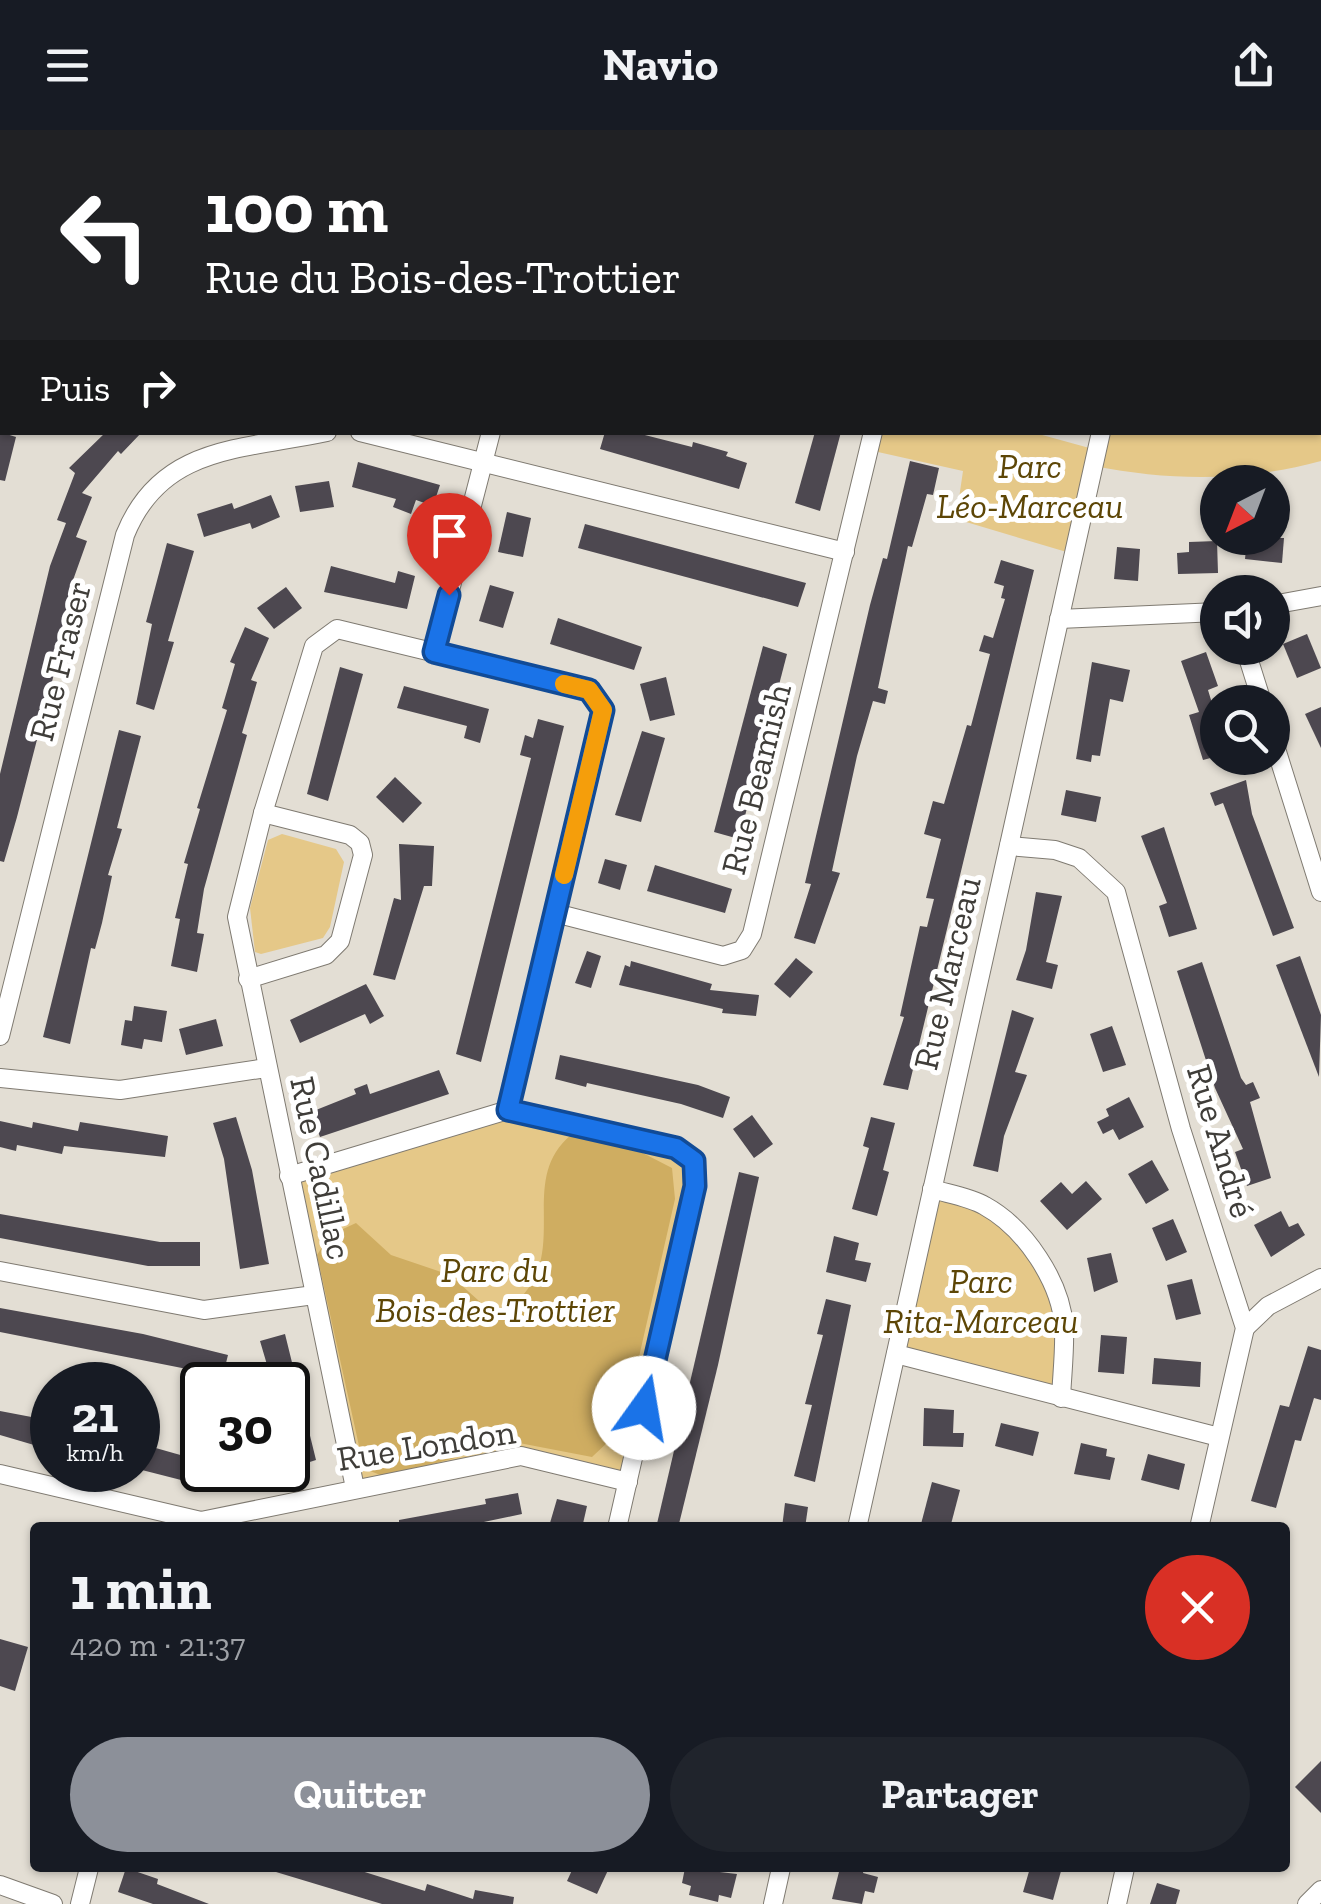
<!DOCTYPE html>
<html lang="fr">
<head>
<meta charset="utf-8">
<style>
	:root { --surface:#171b24; --page:#20242c; --text:#f1f3f6; --muted:#9ea1a6; --accent:#8c9099 }
	body { margin:0; font-family:"Zilla Slab",serif; background:var(--page); color:var(--text); height:100vh; display:flex; flex-direction:column; font-size:38px; white-space:nowrap }
	* { box-sizing:border-box; margin:0 }
	p { font-size:32px; color:var(--muted) }
	.icon { flex:none; width:55px; height:55px; fill:none; stroke:currentColor; stroke-width:2; stroke-linecap:round; stroke-linejoin:round }
	.map { position:relative; flex:1; overflow:hidden }
	.sheet { position:absolute; left:30px; top:1392px; width:1260px; height:350px; display:flex; flex-direction:column; background:var(--surface); border-radius:10px; box-shadow:0 2px 8px #0004 }
	.sheet>* { flex:none }
	.top-card { position:absolute; left:0px; top:0px; width:1322px; height:305px; box-shadow:0 2px 8px #0004; background:#202124; color:#fff; overflow:hidden }
	.needle { width:65px; rotate:222deg }
	.fabs { position:absolute; left:1200px; top:335px; display:grid; gap:20px }
	.fabs a { display:grid; place-items:center; width:90px; height:90px; border-radius:50%; background:var(--surface); box-shadow:0 2px 8px #0004; font-size:50px }
	.speed { position:absolute; left:30px; top:1232px; display:flex; gap:20px; font-size:50px; font-weight:700; text-align:center }
	.speed>* { display:grid; place-content:center; width:130px; height:130px; border-radius:50%; background:var(--surface); box-shadow:0 2px 8px #0004; line-height:1 }
	.speed small { font-size:25px; font-weight:400 }
	.speed .limit { border:5px solid #111; border-radius:15px; background:#fff; color:#111 }
	.pin { position:absolute; display:grid; place-items:center; width:85px; height:85px; color:#fff; margin:-102px -42px; border-radius:50% 50% 50% 0; rotate:-45deg; box-shadow:0 0 10px #0007 }
	.pin .icon { rotate:45deg }
	.me { position:absolute; width:110px; margin:-55px; rotate:13deg; stroke-linejoin:round; filter:drop-shadow(0 0 8px #0008) }
	.turn { display:flex; align-items:center; gap:35px; height:210px; padding:0 40px; font-size:45px }
	.turn .icon { width:130px; height:130px; stroke-width:2.5 }
	.turn b { display:block; font-size:70px; line-height:85px }
	.then { display:flex; align-items:center; height:95px; padding:0 40px; background:#0003; gap:20px; font-size:38px }
	.round { display:grid; place-items:center; flex:none; width:105px; height:105px; border-radius:52px; background:var(--page) }
	.summary { display:flex; align-items:center; justify-content:space-between; height:170px; padding:0 40px }
	h1 { font-size:60px; font-weight:700; line-height:75px }
	.action { display:flex; gap:20px; margin-top:auto; padding:20px 40px }
	.action a { flex:1; height:115px; border-radius:60px; background:var(--accent); color:#fff; font-size:40px; font-weight:700; line-height:115px; text-align:center }
	.action a+a { background:var(--page); color:var(--text) }
	header { display:flex; justify-content:space-between; align-items:center; height:130px; padding:0 40px; background:var(--surface); font-size:45px; font-weight:700 }
	.map>svg:first-child { display:block }
	.green { fill:#e5c888 }
	.forest { fill:#cfad61 }
	.building { fill:#4d4850 }
	.lines { fill:none; stroke-linecap:round; stroke-linejoin:round }
	.minor-casing { stroke:#7f7a71; stroke-width:20 }
	.minor { stroke:#fff; stroke-width:18 }
	.route-casing { stroke:#114b97; stroke-width:25 }
	.route { stroke:#1a73e8; stroke-width:18 }
	.slow { stroke:#f59e0b; stroke-width:18 }
	.labels { text-anchor:middle; stroke-width:10; stroke-linejoin:round; paint-order:stroke }
	.park-label { font-size:35px; font-style:italic; fill:#5d4606; stroke:#fff }
	.street-label { font-size:35px; fill:#3f3d39; stroke:#fff }
</style>
</head>
<body>
<header><svg class="icon" aria-label="menu" viewBox="0 0 24 24"><path d="M4 6h16M4 12h16M4 18h16"/></svg>Navio<svg class="icon" aria-label="share" viewBox="0 0 24 24"><path d="M12 15V3M7 8l5-5 5 5M5 13v7h14v-7"/></svg></header>
<div class="map">
<svg width="1321" height="1774" viewBox="0 0 1321 1774">
	<rect width="100%" height="100%" fill="#e3ded4"/>
	<g class="green">
		<path d="M1321,285V331C1244,352 1171,351 1094,336L1102,303L1320,302Z"/>
		<polygon points="873,302 1035,303 1093,319 1070,423 956,389 963,341 869,320"/>
		<polygon points="282,704 336,719 344,732 330,797 323,808 261,824 255,822 250,778 268,710"/>
		<polygon points="508,980 695,1031 628,1352 521,1326 355,1358 289,1046"/>
		<polygon points="932,1059 984,1075 1039,1129 1064,1195 1054,1266 896,1224"/>
	</g>
	<path class="forest" d="M571,1005L637,1020L672,1038L675,1069L626,1284L609,1311L592,1327L514,1312L385,1347L368,1340L361,1325L317,1125L330,1105L356,1093L391,1125L450,1145L488,1179L514,1175C521,1167 530,1158 534,1149C558,1102 524,1044 571,1005Z"/>
	<g class="building">
		<polygon points="0,302 16,307 5,351 0,350"/>
		<polygon points="106,302 142,302 121,324 118,321 82,363 92,367 76,407 87,411 72,453 77,455 17,687 4,732 0,731 0,644 50,436 66,393 57,390 75,343 69,338"/>
		<polygon points="605,302 633,302 692,317 693,312 728,322 726,326 747,333 739,359 600,319"/>
		<polygon points="815,302 841,302 820,381 795,373"/>
		<polygon points="910,331 939,338 933,365 927,364 912,417 908,416 878,558 888,561 885,574 873,571 857,626 832,741 840,743 815,814 794,808 811,754 805,753 870,475 883,428 887,429"/>
		<polygon points="358,332 440,355 433,376 416,370 411,384 393,377 396,369 352,357"/>
		<polygon points="329,351 334,377 300,382 295,356"/>
		<polygon points="271,365 280,387 252,399 250,393 204,407 197,384 232,373 234,379"/>
		<polygon points="507,382 531,388 523,427 498,422"/>
		<polygon points="585,394 806,453 798,477 578,418"/>
		<polygon points="1247,408 1284,408 1282,433 1245,429"/>
		<polygon points="1217,411 1218,443 1178,444 1177,423 1189,422 1189,412"/>
		<polygon points="167,413 194,421 168,511 174,512 154,580 136,574 152,494 146,492"/>
		<polygon points="1117,417 1140,419 1138,451 1114,449"/>
		<polygon points="1001,430 1034,440 908,960 883,955 904,887 900,886 920,796 927,797 934,769 926,768 941,709 924,704 933,671 944,674 967,595 971,596 990,524 979,521 984,505 993,508 1005,469 1001,468 1004,456 994,453"/>
		<polygon points="331,436 395,453 398,441 415,446 407,479 324,462"/>
		<polygon points="490,455 514,462 503,498 479,491"/>
		<polygon points="286,457 302,478 274,499 257,478"/>
		<polygon points="558,488 642,517 634,540 550,514"/>
		<polygon points="245,497 269,508 251,550 257,552 242,603 247,605 204,759 197,803 204,804 197,842 171,836 180,789 175,788 188,734 184,733 200,679 197,678 227,580 222,578 235,534 230,532"/>
		<polygon points="1307,504 1321,538 1297,548 1283,514"/>
		<polygon points="763,516 787,524 739,709 714,702"/>
		<polygon points="1206,522 1218,556 1208,560 1218,593 1218,626 1203,630 1189,585 1199,582 1181,531"/>
		<polygon points="1092,532 1130,540 1123,572 1110,569 1100,626 1092,625 1091,632 1076,629"/>
		<polygon points="340,537 363,544 328,671 307,664"/>
		<polygon points="666,547 675,585 650,591 640,554"/>
		<polygon points="404,556 489,579 480,613 464,608 467,596 397,578"/>
		<polygon points="1321,577 1321,618 1305,584"/>
		<polygon points="538,589 564,596 481,932 456,924 531,628 520,625 525,605 533,608"/>
		<polygon points="119,600 141,606 117,698 122,699 108,745 112,746 102,793 95,819 91,818 70,914 43,907"/>
		<polygon points="642,601 665,608 641,692 615,685"/>
		<polygon points="395,647 422,673 403,693 376,667"/>
		<polygon points="1246,650 1252,684 1294,798 1273,806 1223,673 1215,676 1210,663"/>
		<polygon points="1066,660 1101,667 1096,692 1061,685"/>
		<polygon points="1164,697 1197,799 1169,807 1159,776 1167,773 1141,706"/>
		<polygon points="399,714 434,716 432,756 424,756 395,850 373,845 394,768 401,770"/>
		<polygon points="605,729 627,735 620,760 598,753"/>
		<polygon points="655,735 732,759 725,783 647,761"/>
		<polygon points="1036,762 1062,766 1046,832 1058,835 1052,859 1016,850 1026,820"/>
		<polygon points="587,821 601,826 591,858 575,853"/>
		<polygon points="1300,826 1321,885 1319,947 1276,835"/>
		<polygon points="796,828 813,842 790,868 774,854"/>
		<polygon points="631,831 712,854 710,860 759,865 756,886 722,883 723,879 619,855 625,835 630,837"/>
		<polygon points="1202,832 1241,948 1246,955 1253,952 1260,968 1250,972 1271,1048 1247,1056 1235,1022 1243,1019 1215,958 1177,841"/>
		<polygon points="366,854 384,886 370,894 365,884 300,913 290,890"/>
		<polygon points="134,876 167,881 162,912 144,909 142,919 121,915 125,890 132,891"/>
		<polygon points="1012,880 1034,888 1015,942 1027,945 1004,1006 998,1042 973,1036"/>
		<polygon points="216,889 223,916 186,925 179,899"/>
		<polygon points="1112,896 1126,935 1103,942 1090,904"/>
		<polygon points="560,925 698,955 730,967 723,988 681,974 587,953 586,957 555,949"/>
		<polygon points="439,940 449,964 320,1007 311,982 356,964 354,959 367,954 370,964"/>
		<polygon points="1129,967 1144,997 1119,1010 1113,999 1103,1004 1097,992 1109,986 1106,979"/>
		<polygon points="752,985 773,1014 754,1028 733,999"/>
		<polygon points="236,987 252,1040 269,1134 240,1139 224,1029 213,993"/>
		<polygon points="871,987 895,993 883,1040 889,1042 877,1086 852,1079 869,1018 863,1016"/>
		<polygon points="0,991 32,998 33,992 78,1001 80,992 168,1006 165,1027 64,1016 62,1024 17,1015 16,1021 0,1017"/>
		<polygon points="1152,1030 1169,1060 1146,1074 1128,1044"/>
		<polygon points="739,1042 759,1047 718,1235 678,1398 656,1398"/>
		<polygon points="1086,1051 1102,1069 1067,1100 1040,1071 1061,1052 1072,1064"/>
		<polygon points="1281,1081 1289,1097 1298,1093 1305,1105 1271,1127 1254,1095"/>
		<polygon points="0,1084 160,1112 200,1112 200,1136 148,1136 0,1108"/>
		<polygon points="1173,1089 1187,1122 1166,1131 1152,1098"/>
		<polygon points="834,1106 859,1113 855,1130 871,1133 866,1152 826,1142"/>
		<polygon points="1111,1123 1118,1152 1094,1162 1087,1128"/>
		<polygon points="1192,1149 1201,1184 1176,1190 1167,1155"/>
		<polygon points="826,1169 851,1175 815,1352 794,1346 812,1275 805,1274 823,1205 817,1204"/>
		<polygon points="0,1178 143,1204 228,1225 222,1249 200,1243 197,1252 184,1249 187,1239 0,1202"/>
		<polygon points="285,1204 316,1330 291,1338 288,1255 273,1255 260,1211"/>
		<polygon points="1101,1205 1127,1207 1124,1244 1098,1242"/>
		<polygon points="1308,1216 1321,1220 1321,1270 1314,1268 1301,1311 1295,1310 1276,1378 1251,1371 1280,1275 1289,1277"/>
		<polygon points="1154,1228 1201,1232 1200,1257 1152,1254"/>
		<polygon points="924,1278 954,1280 953,1303 964,1303 963,1317 923,1316"/>
		<polygon points="0,1281 42,1289 34,1315 0,1305"/>
		<polygon points="1001,1293 1039,1302 1033,1326 995,1316"/>
		<polygon points="138,1313 191,1328 185,1351 138,1339"/>
		<polygon points="1081,1313 1107,1319 1106,1326 1115,1328 1110,1350 1074,1344"/>
		<polygon points="1148,1324 1185,1334 1179,1360 1141,1350"/>
		<polygon points="932,1352 960,1360 950,1398 920,1398"/>
		<polygon points="518,1363 522,1384 479,1393 480,1398 399,1398 399,1390 486,1374 485,1369"/>
		<polygon points="557,1369 587,1376 582,1398 550,1393"/>
		<polygon points="785,1373 808,1377 805,1398 782,1398"/>
		<polygon points="0,1509 28,1517 15,1561 0,1556"/>
		<polygon points="1321,1631 1321,1683 1295,1657"/>
		<polygon points="126,1738 158,1749 157,1754 209,1774 153,1774 118,1762"/>
		<polygon points="277,1738 352,1738 425,1761 427,1754 473,1769 475,1760 514,1767 513,1774 382,1774 276,1742"/>
		<polygon points="573,1738 609,1738 597,1764 567,1751"/>
		<polygon points="685,1738 737,1744 731,1768 719,1765 718,1772 689,1765 691,1756 682,1753"/>
		<polygon points="840,1738 864,1738 863,1743 878,1747 874,1763 865,1761 862,1774 832,1769"/>
		<polygon points="1030,1738 1061,1741 1053,1770 1023,1762"/>
		<polygon points="1157,1753 1180,1760 1176,1774 1150,1774"/>
	</g>
	<g class="lines">
		<g class="minor-casing">
			<g id="minor">
				<polyline points="26,2 26,0"/>
				<polyline points="569,2 569,0"/>
				<polyline points="946,2 947,0"/>
				<polyline points="1168,2 1168,0"/>
				<polyline points="0,106 2,96"/>
				<polyline points="1320,157 1321,157"/>
				<polyline points="360,302 845,422"/>
				<polyline points="1272,475 1321,466"/>
				<polyline points="1059,489 1218,482"/>
				<polyline points="1245,518 1262,572"/>
				<polyline points="434,522 491,302"/>
				<polyline points="1272,606 1321,762"/>
				<polyline points="1009,716 1055,720 1079,728 1116,762 1181,999 1245,1198 1199,1398"/>
				<polyline points="555,783 723,826 742,820 752,804 873,302"/>
				<polyline points="248,849 326,825 340,811 363,725 360,713 350,705 263,683"/>
				<path d="M0,906L125,405C161,315 242,320 327,302"/>
				<polyline points="0,948 120,960 266,938"/>
				<polyline points="289,1046 508,980 676,1018 695,1031 695,1056 617,1398"/>
				<path d="M932,1059C949,1064 970,1067 985,1076C1025,1098 1061,1152 1064,1197C1065,1221 1062,1245 1061,1268"/>
				<polyline points="0,1141 204,1180 314,1165"/>
				<polyline points="1245,1198 1268,1176 1321,1148"/>
				<polyline points="896,1224 1219,1307"/>
				<polyline points="0,1344 201,1391 521,1326 628,1352"/>
				<polyline points="355,1358 237,787 263,683 314,516 337,499 589,560 603,580 508,980"/>
				<polyline points="857,1398 1101,302"/>
				<polyline points="0,1755 53,1774"/>
				<polyline points="80,1774 89,1738"/>
				<polyline points="773,1774 781,1738"/>
				<polyline points="1117,1774 1125,1738"/>
				<polyline points="1307,1774 1321,1760"/>
			</g>
		</g>
		<use href="#minor" class="minor"/>
	</g>
	<g class="lines">
		<g class="route-casing">
			<polyline id="route" points="449,465 434,522 589,560 603,580 508,980 676,1018 694,1031 695,1056 644,1278"/>
		</g>
		<use href="#route" class="route"/>
		<polyline class="slow" points="564,554 589,560 603,580 564,745"/>
	</g>
	<g class="labels">
		<g class="park-label">
			<text x="1030" y="348">Parc<tspan x="1030" dy="40">Léo-Marceau</tspan></text>
			<text x="495" y="1152">Parc du<tspan x="495" dy="40">Bois-des-Trottier</tspan></text>
			<text x="981" y="1163">Parc<tspan x="981" dy="40">Rita-Marceau</tspan></text>
		</g>
		<g class="street-label">
			<text transform="translate(60 531) rotate(-76)" y="12">Rue Fraser</text>
			<text transform="translate(756 649) rotate(-76)" y="12">Rue Beamish</text>
			<text transform="translate(947 843) rotate(-77)" y="12">Rue Marceau</text>
			<text transform="translate(1221 1011) rotate(73)" y="12">Rue André</text>
			<text transform="translate(321 1038) rotate(78)" y="12">Rue Cadillac</text>
			<text transform="translate(426 1315) rotate(-9)" y="12">Rue London</text>
		</g>
	</g>
</svg>
<div class="fabs">
<a><svg class="needle" viewBox="-14 -14 28 28"><path d="M0-13l5 13h-10z" fill="#e53935"/><path d="M0 13l5-13h-10z" fill="#9ea1a6"/></svg></a>
<a><svg class="icon" aria-label="sound" viewBox="0 0 24 24"><path d="M4 9h4l5-4v14l-5-4H4zM17 9q2 3 0 6"/></svg></a>
<a><svg class="icon" aria-label="search" viewBox="0 0 24 24"><circle cx="10" cy="10" r="6"/><path d="M15 15l6 6"/></svg></a>
</div>
<div class="speed"><div>21<small>km/h</small></div><div class="limit">30</div></div>
<div class="pin" style="left:449px;top:465px;background:#d93025"><svg class="icon" aria-label="arrive" viewBox="0 0 24 24"><path d="M6 21V4h12l-3 4 3 4H6"/></svg></div>
<svg class="me" style="left:644px;top:1278px" viewBox="-20 -20 40 40"><circle r="19" fill="#fff"/><path d="M0-13L10 11 0 6-10 11z" fill="#1a73e8"/></svg>
<div class="top-card">
<div class="turn"><svg class="icon" aria-label="left" viewBox="0 0 24 24"><path d="M17 20v-9H6M10 6l-5 5 5 5"/></svg><div><b>100 m</b>Rue du Bois-des-Trottier</div></div>
<div class="then">Puis<svg class="icon" aria-label="right" viewBox="0 0 24 24"><path d="M7 20v-9h11M14 6l5 5-5 5"/></svg></div>
</div>
<section class="sheet">
<div class="summary"><div><h1>1 min</h1><p>420 m · 21:37</p></div><a class="round" style="background:#d93025;color:#fff"><svg class="icon" aria-label="close" viewBox="0 0 24 24"><path d="M6 6l12 12M18 6L6 18"/></svg></a></div>
<div class="action"><a>Quitter</a><a>Partager</a></div>
</section>
</div>
</body>
</html>
